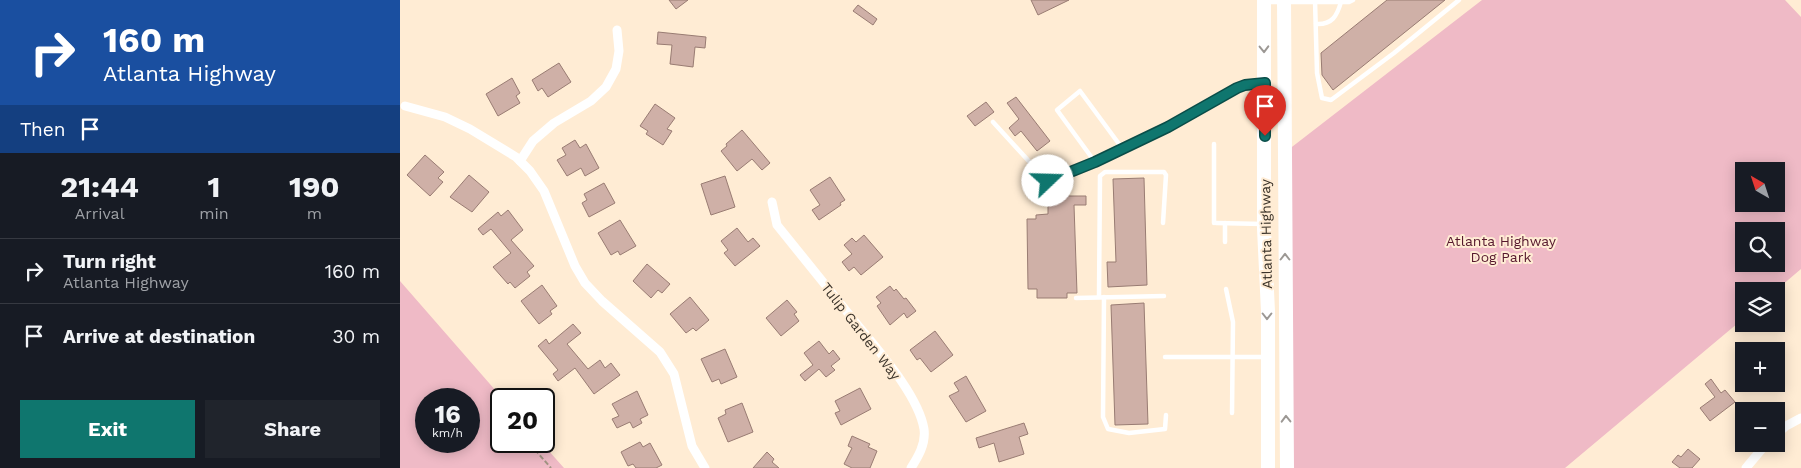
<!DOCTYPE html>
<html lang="en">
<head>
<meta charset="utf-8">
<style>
	:root { --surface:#171b24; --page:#20242c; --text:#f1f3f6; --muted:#9ea1a6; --line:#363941; --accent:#0f766e }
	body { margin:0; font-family:"Work Sans",sans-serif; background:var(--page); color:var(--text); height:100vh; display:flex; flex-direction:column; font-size:19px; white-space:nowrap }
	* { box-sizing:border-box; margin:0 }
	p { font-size:16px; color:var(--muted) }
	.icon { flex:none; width:28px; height:28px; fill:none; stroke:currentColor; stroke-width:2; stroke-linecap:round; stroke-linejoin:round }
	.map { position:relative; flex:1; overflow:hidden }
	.drawer { display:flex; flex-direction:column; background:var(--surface); width:400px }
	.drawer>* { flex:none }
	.guide { background:#1a4fa0; color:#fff; overflow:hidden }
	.needle { width:32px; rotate:321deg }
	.fabs { position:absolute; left:1335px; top:162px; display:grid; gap:10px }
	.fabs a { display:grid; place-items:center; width:50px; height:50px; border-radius:0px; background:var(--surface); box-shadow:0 2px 12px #0003; font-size:25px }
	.speed { position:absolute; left:15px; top:388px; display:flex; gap:10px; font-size:25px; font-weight:700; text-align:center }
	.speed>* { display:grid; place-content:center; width:65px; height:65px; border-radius:50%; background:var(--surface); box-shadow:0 2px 12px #0003; line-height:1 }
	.speed small { font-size:12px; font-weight:400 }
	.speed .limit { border:2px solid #111; border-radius:8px; background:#fff; color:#111 }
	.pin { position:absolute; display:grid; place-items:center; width:42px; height:42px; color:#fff; margin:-51px -21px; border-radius:50% 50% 50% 0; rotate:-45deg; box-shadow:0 0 5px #0007 }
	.pin .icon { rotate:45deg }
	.me { position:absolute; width:55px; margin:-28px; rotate:69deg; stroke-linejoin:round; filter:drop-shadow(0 0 4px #0008) }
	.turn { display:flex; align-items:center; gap:18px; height:105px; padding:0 20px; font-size:22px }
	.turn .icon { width:65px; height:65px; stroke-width:2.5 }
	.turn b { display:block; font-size:35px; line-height:42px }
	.then { display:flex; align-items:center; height:48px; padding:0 20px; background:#0003; gap:10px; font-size:19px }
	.eta { display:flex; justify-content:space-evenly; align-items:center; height:85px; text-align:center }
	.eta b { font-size:30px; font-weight:700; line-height:35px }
	.primary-button { display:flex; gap:10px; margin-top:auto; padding:10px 20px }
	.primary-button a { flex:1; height:58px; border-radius:0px; background:var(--accent); color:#fff; font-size:20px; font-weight:700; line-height:58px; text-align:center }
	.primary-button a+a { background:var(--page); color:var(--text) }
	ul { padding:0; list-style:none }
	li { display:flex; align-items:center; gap:15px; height:65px; padding:0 20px; border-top:1px solid var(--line) }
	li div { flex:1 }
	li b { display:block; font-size:19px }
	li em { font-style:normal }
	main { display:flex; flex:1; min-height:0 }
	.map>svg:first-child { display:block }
	.green { fill:#efbac6; fill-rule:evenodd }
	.building { fill:#cfb0a7; stroke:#997c73 }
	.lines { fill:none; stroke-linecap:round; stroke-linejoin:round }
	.path { stroke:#a29483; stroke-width:2; stroke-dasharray:5 2.5; stroke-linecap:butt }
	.service { stroke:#fff; stroke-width:4.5 }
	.minor { stroke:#fff; stroke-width:9 }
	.primary { stroke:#fff; stroke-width:14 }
	.oneway { stroke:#9c9894 }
	.route-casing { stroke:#0a4d48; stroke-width:12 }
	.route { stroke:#0f766e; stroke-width:9 }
	.labels { text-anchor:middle; stroke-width:4; stroke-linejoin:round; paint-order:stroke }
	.street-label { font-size:14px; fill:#3a3229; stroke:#ffecd4 }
	.park-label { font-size:14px; fill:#56182d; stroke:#ffecd4 }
</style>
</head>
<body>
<main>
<section class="drawer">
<div class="guide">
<div class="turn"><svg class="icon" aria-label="right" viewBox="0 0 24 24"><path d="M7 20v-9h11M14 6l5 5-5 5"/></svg><div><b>160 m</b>Atlanta Highway</div></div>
<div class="then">Then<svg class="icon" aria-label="arrive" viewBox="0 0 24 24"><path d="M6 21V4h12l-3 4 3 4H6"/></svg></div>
</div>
<div class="eta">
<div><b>21:44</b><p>Arrival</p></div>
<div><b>1</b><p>min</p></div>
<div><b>190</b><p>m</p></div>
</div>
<ul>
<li><svg class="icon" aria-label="right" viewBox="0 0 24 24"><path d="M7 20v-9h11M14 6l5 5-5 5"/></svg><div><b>Turn right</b><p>Atlanta Highway</p></div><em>160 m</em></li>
<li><svg class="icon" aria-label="arrive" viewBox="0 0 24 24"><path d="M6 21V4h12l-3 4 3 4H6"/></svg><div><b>Arrive at destination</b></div><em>30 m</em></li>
</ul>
<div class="primary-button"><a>Exit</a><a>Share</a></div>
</section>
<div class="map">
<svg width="1401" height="468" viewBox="0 0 1401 468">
	<rect width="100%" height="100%" fill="#ffecd4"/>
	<g class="green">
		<path d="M1082,0H1385L1401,17V269L1375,291H1344V318L1165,468H891L888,150ZM1344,171H1376V204H1344ZM1344,231H1376V264H1344Z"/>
		<path d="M0,281L103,399H101V441H140L164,468H0ZM26,399H69V441H26Z"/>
	</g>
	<g class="building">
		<polygon points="269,0 288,0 276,9"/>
		<polygon points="631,0 669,0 638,15"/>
		<polygon points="987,0 1045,0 933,90 922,75 921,53"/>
		<polygon points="458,5 477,19 473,25 453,11"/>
		<polygon points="258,32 306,37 305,48 295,47 293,67 270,64 272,45 257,44"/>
		<polygon points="159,63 171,82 148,97 142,88 138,91 132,80"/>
		<polygon points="112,78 120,93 116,96 120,103 98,116 86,94"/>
		<polygon points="616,97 650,141 637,151 621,131 615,136 609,128 619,119 607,103"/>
		<polygon points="586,102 594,112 575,126 567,116"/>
		<polygon points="255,104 275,118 267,129 272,131 263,145 246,134 248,131 240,126"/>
		<polygon points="342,130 370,163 362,170 352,159 337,171 321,151 327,146 326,144"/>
		<polygon points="175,140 180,148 186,144 199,168 185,176 181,168 167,176 157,160 166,155 162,148"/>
		<polygon points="25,155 44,172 38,178 43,182 30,196 7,175"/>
		<polygon points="69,175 89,192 72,212 50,197"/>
		<polygon points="325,176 335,207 311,215 301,184"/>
		<polygon points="430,177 445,200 440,203 441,205 419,220 412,210 420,205 410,190"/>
		<polygon points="744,178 747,285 708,287 707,262 716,262 713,179"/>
		<polygon points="204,183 215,203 189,217 182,203 187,200 184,194"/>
		<polygon points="648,196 686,196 686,205 674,205 677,293 667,293 667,298 637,298 637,289 628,289 627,219 636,219 636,215 648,214"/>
		<polygon points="108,210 123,230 111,240 134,266 127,272 130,276 115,288 110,282 108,284 93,267 111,253 91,229 83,235 78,229 98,212 101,216"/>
		<polygon points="220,220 236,246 220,255 218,251 211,255 198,233"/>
		<polygon points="337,228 348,242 353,238 360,246 335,266 324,253 328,250 321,241"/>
		<polygon points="464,235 483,257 461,275 454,267 449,271 442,262 452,254 444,245 452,238 456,242"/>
		<polygon points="247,264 270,284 262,293 258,290 251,298 233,281"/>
		<polygon points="142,285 157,306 150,311 152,314 139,324 121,301"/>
		<polygon points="490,286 494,291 496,289 504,299 506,298 516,311 507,318 504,313 490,325 477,306 481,303 476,297"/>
		<polygon points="290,297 309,320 296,331 293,328 286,333 270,314"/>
		<polygon points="387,300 397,312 394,314 399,321 381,336 366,318"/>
		<polygon points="744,303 748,424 715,425 711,305"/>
		<polygon points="173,324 181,333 167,344 188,369 200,360 205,368 211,363 220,375 194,394 175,368 158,381 153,374 158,370 138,346 146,339 149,344"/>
		<polygon points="535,331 553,355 531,372 520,358 517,360 510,350"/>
		<polygon points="419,341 429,354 433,350 440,359 431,366 435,370 426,377 419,369 405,381 400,375 413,365 404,353"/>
		<polygon points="325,349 337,377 321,384 319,379 312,382 301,359"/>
		<polygon points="566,376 586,411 566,422 549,396 559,391 554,383"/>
		<polygon points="1311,379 1321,393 1325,390 1335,402 1310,421 1300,408 1315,397 1305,384"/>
		<polygon points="460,388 471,409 441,425 435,413 440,411 435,401"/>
		<polygon points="237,391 248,415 240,419 242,423 233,428 230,422 217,428 212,419 219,416 212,404"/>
		<polygon points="342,403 353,432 328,442 318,418 326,414 325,410"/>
		<polygon points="624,423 628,434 619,437 624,454 599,462 594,443 579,448 576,438"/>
		<polygon points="452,436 470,444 468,447 477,451 470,468 452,468 444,464 452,448 448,446"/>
		<polygon points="240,442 243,447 250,443 262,465 256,468 236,468 233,464 228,466 221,452"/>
		<polygon points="1288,449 1300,459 1292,468 1280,468 1272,462 1278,455 1281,457"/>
		<polygon points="367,452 374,459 372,462 379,468 353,468"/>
	</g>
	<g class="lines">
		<polyline class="path" points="130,444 151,468"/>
		<g class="service">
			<polyline points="915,0 917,73 922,98 931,100 994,53 1059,0"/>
			<polyline points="865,2 949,2 953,0"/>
			<path d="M916,24C932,25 937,16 941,2"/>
			<polyline points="593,122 647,181 695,162 768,127 837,88 845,85 861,83"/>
			<polyline points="695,162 657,110 680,91 722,148"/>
			<polyline points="814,223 814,144"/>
			<polyline points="816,223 863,224"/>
			<polyline points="825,223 825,242"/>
			<polyline points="826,289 833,322 832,413"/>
			<polyline points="699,297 700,176 705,172 764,172 766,175 763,223"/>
			<polyline points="704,297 703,417 708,429 729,433 765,429 766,415"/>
			<polyline points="676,298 764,296"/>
			<polyline points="765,357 866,357"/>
		</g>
		<g class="minor">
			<polyline points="5,106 45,117 70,129 116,157 130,171 144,191 175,266 185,283 202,301 260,352 274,374 292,446 305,468"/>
			<polyline points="120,161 133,141 154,123 191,101 206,87 216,69 219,51 217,30"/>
			<path d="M372,202L377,225C402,256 427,287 452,318C474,346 518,393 524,429C526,444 518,457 511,468"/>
			<polyline points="1376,435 1386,426 1401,418"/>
			<polyline points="1346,468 1366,444"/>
		</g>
		<g class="primary">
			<polyline points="864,0 864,229 868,311 868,468"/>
			<polyline points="884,0 887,468"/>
		</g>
	</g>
	<defs><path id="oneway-chevron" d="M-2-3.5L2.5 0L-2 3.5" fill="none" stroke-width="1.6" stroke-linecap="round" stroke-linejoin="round" transform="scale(1.25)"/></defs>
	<g class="oneway">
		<use href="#oneway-chevron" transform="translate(864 49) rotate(89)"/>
		<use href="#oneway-chevron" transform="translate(885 257) rotate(-90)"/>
		<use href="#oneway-chevron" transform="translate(867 316) rotate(90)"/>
		<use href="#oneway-chevron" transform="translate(886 419) rotate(-91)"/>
	</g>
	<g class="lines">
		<g class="route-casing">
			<polyline id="route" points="648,181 695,162 768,127 837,88 845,85 865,83 865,136"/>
		</g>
		<use href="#route" class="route"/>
	</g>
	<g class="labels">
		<g class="street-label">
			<text transform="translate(866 234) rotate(-91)" y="5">Atlanta Highway</text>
			<text transform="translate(461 331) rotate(52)" y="5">Tulip Garden Way</text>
		</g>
		<g class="park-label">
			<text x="1101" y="246">Atlanta Highway<tspan x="1101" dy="16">Dog Park</tspan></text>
		</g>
	</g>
</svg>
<div class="fabs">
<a><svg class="needle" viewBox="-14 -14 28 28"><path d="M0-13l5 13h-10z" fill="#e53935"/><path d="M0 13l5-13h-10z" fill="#9ea1a6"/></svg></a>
<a><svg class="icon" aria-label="search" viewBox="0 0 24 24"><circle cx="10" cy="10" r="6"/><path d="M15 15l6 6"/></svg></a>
<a><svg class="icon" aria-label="layers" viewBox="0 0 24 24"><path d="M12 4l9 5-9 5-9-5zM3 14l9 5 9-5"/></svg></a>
<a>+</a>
<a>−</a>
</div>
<div class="speed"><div>16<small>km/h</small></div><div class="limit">20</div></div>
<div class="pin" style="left:865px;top:136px;background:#d93025"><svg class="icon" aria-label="arrive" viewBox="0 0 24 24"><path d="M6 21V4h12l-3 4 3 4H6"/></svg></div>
<svg class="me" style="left:648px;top:181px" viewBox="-20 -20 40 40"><circle r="19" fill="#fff"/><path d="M0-13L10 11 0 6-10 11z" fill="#0f766e"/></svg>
</div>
</main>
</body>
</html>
